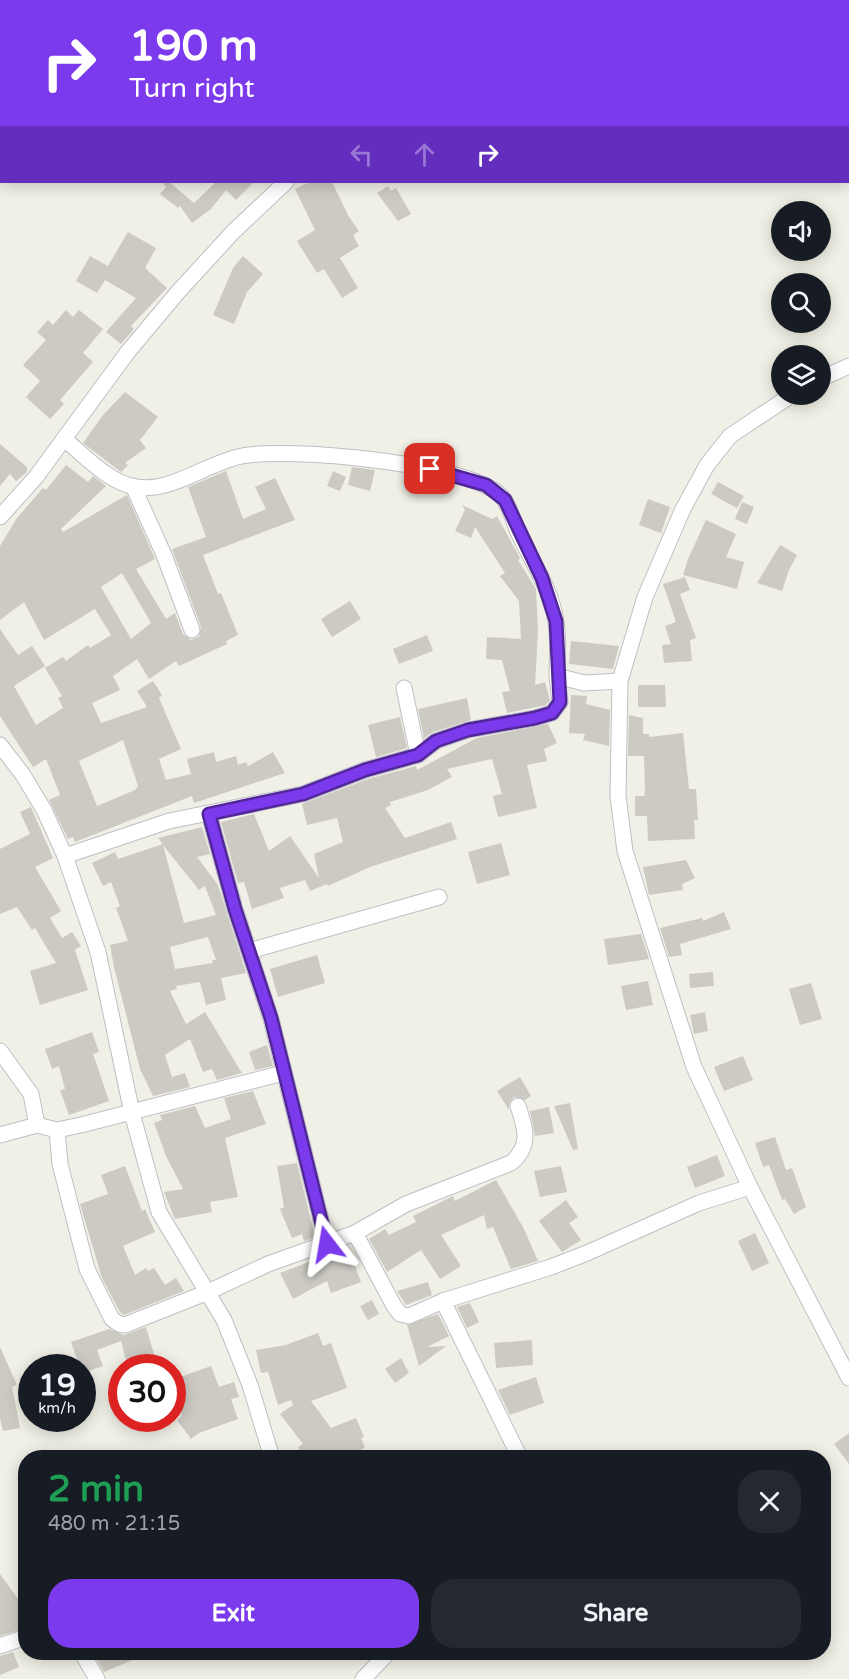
<!DOCTYPE html>
<html lang="en">
<head>
<meta charset="utf-8">
<style>
	:root { --surface:#171b24; --page:#242831; --text:#f1f3f6; --muted:#9ea1a6; --accent:#7c3aed }
	body { margin:0; font-family:"Varela Round",sans-serif; background:var(--page); color:var(--text); height:100vh; display:flex; flex-direction:column; font-size:22px; white-space:nowrap }
	* { box-sizing:border-box; margin:0 }
	p { font-size:20px; color:var(--muted) }
	.icon { flex:none; width:33px; height:33px; fill:none; stroke:currentColor; stroke-width:2; stroke-linecap:round; stroke-linejoin:round }
	.map { position:relative; flex:1; overflow:hidden }
	.drawer { position:absolute; left:18px; top:1450px; width:813px; height:210px; display:flex; flex-direction:column; background:var(--surface); border-radius:24px; box-shadow:0 3px 15px #0003 }
	.drawer>* { flex:none }
	.top-card { position:absolute; left:0px; top:0px; width:849px; height:183px; box-shadow:0 3px 15px #0003; background:#7c3aed; color:#fff; overflow:hidden }
	.tools { position:absolute; left:771px; top:201px; display:grid; gap:12px }
	.tools a { display:grid; place-items:center; width:60px; height:60px; border-radius:50%; background:var(--surface); box-shadow:0 3px 15px #0003; font-size:30px }
	.speed { position:absolute; left:18px; top:1354px; display:flex; gap:12px; font-size:30px; font-weight:700; text-align:center }
	.speed>* { display:grid; place-content:center; width:78px; height:78px; border-radius:50%; background:var(--surface); box-shadow:0 3px 15px #0003; line-height:1 }
	.speed small { font-size:15px; font-weight:400 }
	.speed .limit { border:9px solid #d22; background:#fff; color:#111 }
	.pin { position:absolute; display:grid; place-items:center; width:51px; height:51px; color:#fff; margin:-26px; border-radius:12px; box-shadow:0 3px 9px #0006 }
	.me { position:absolute; width:66px; margin:-33px; rotate:346deg; stroke-linejoin:round; filter:drop-shadow(0 0 4px #0008) }
	.turn { display:flex; align-items:center; gap:21px; height:126px; padding:0 30px; font-size:27px }
	.turn .icon { width:78px; height:78px; stroke-width:2.5 }
	.turn b { display:block; font-size:42px; line-height:51px }
	.lanes { display:flex; align-items:center; height:57px; padding:0 30px; background:#0003; justify-content:center; gap:30px; direction:ltr }
	.lanes .off { opacity:.35 }
	.round { display:grid; place-items:center; flex:none; width:63px; height:63px; border-radius:24px; background:var(--page) }
	.headline { display:flex; align-items:center; justify-content:space-between; height:102px; padding:0 30px }
	h1 { font-size:36px; font-weight:700; line-height:45px; color:#1e9e55 }
	.button { display:flex; gap:12px; margin-top:auto; padding:12px 30px }
	.button a { flex:1; height:69px; border-radius:24px; background:var(--accent); color:#fff; font-size:24px; font-weight:700; line-height:69px; text-align:center }
	.button a+a { background:var(--page); color:var(--text) }
	.map>svg:first-child { display:block }
	.building { fill:#cccac3; fill-rule:evenodd }
	.lines { fill:none; stroke-linecap:round; stroke-linejoin:round }
	.street-casing { stroke:#bebfc6; stroke-width:17 }
	.street { stroke:#fff; stroke-width:15 }
	.route-casing { stroke:#51269a; stroke-width:15 }
	.route { stroke:#7c3aed; stroke-width:10 }
</style>
</head>
<body>
<div class="map">
<svg width="849" height="1679" viewBox="0 0 849 1679">
	<rect width="100%" height="100%" fill="#f1f0e6"/>
	<g class="building">
		<polygon points="162,182 169,182 194,203 216,182 254,182 236,200 226,190 211,209 192,223 180,206 178,208 160,194 166,187"/>
		<polygon points="310,182 332,182 349,217 359,231 353,235 359,246 340,258 358,288 342,298 324,269 317,273 297,241 315,230 295,189"/>
		<polygon points="388,186 391,191 396,188 411,214 398,221 377,193"/>
		<polygon points="128,232 156,248 145,268 167,288 131,326 134,329 121,344 106,332 136,298 105,280 97,293 76,281 90,256 108,266"/>
		<polygon points="243,256 263,274 247,292 234,324 213,315 233,268"/>
		<polygon points="66,310 73,317 79,310 103,329 83,353 93,362 60,400 64,404 50,419 26,397 40,381 23,365 46,340 37,332 48,320 53,325"/>
		<polygon points="125,392 158,417 140,440 146,448 125,463 128,465 121,472 83,443 103,415"/>
		<polygon points="0,444 27,467 27,472 16,481 10,474 0,486"/>
		<path d="M66,465L88,482L93,476L106,486L61,529L63,532L127,495L155,559L136,569L166,619L175,613L183,634L191,640L199,637L201,627L172,549L206,537L188,487L226,471L243,519L266,509L255,487L275,478L295,520L203,555L218,594L221,593L238,635L226,641L227,644L179,666L176,661L149,679L137,659L113,676L120,690L92,703L101,723L147,707L137,691L153,681L162,695L159,698L181,749L159,759L166,780L191,774L187,759L214,752L216,762L236,756L238,765L246,762L248,766L273,752L285,773L194,803L192,796L75,842L73,837L68,839L49,800L60,795L46,759L33,767L0,716V629L18,655L32,646L45,666L14,686L36,725L63,708L58,698L62,696L45,668L63,657L66,661L88,645L90,648L111,635L95,609L44,640L24,602L0,620V546L17,518L43,488L46,490ZM122,573L151,623L131,639L101,587ZM123,740L138,786L135,790L97,806L79,761Z"/>
		<polygon points="352,467 375,470 370,491 348,485"/>
		<polygon points="333,471 346,477 340,491 327,486"/>
		<polygon points="718,482 744,496 737,508 711,494"/>
		<polygon points="648,499 670,507 661,533 639,525"/>
		<polygon points="742,502 754,507 747,524 735,519"/>
		<polygon points="462,505 492,519 497,516 520,558 518,560 536,589 538,630 535,685 545,682 550,700 546,705 507,713 502,692 510,691 502,660 486,659 487,637 521,639 519,601 500,576 505,573 475,527 471,538 455,531 465,510"/>
		<polygon points="706,520 736,534 726,557 744,562 737,589 683,575 688,559"/>
		<polygon points="780,545 797,555 789,570 782,591 757,583"/>
		<polygon points="685,577 690,590 680,594 696,638 690,640 692,661 664,663 662,645 671,644 665,626 676,622 663,584"/>
		<polygon points="350,601 361,619 332,637 321,619"/>
		<polygon points="427,635 433,651 399,664 393,649"/>
		<polygon points="571,641 619,646 613,669 569,664"/>
		<polygon points="638,685 665,685 666,707 638,707"/>
		<polygon points="571,695 587,696 586,704 610,710 609,746 583,740 585,734 569,733"/>
		<polygon points="467,698 471,720 433,732 424,738 418,709"/>
		<polygon points="629,715 643,718 643,734 649,734 649,737 683,733 689,789 696,789 698,820 694,820 695,839 648,841 647,816 635,816 635,796 644,796 645,790 644,756 628,756"/>
		<polygon points="400,717 407,748 376,757 368,725"/>
		<polygon points="548,724 557,743 544,749 547,761 527,765 537,808 498,817 493,796 502,794 492,759 447,769 452,777 428,790 390,802 391,805 385,808 405,838 451,822 457,839 370,867 328,886 327,884 310,891 305,880 280,888 284,898 252,909 244,882 238,883 221,822 254,814 269,851 290,836 319,878 314,854 343,842 337,818 307,825 302,804 368,779 416,766 417,770 477,738"/>
		<polygon points="31,807 53,858 35,867 61,911 50,918 62,938 72,932 81,946 75,950 88,990 40,1005 30,971 56,963 35,928 32,930 17,907 0,914 0,849 30,834 20,812"/>
		<path d="M202,827L210,854L197,857L218,885L246,973L221,978L226,1000L206,1005L200,982L176,986L177,989L170,991L186,1024L205,1012L242,1073L217,1080L212,1069L203,1072L190,1039L165,1055L172,1077L185,1073L190,1087L153,1096L140,1069L114,967L110,945L128,941L116,908L120,906L111,882L103,886L92,863L115,852L118,859L163,844L158,838ZM163,845L199,890L205,886L216,915L184,923ZM208,937L216,960H212L213,963L175,969L170,947Z"/>
		<polygon points="501,843 510,875 477,884 468,852"/>
		<polygon points="686,860 695,878 682,884 683,890 649,895 643,867"/>
		<polygon points="724,912 731,929 680,944 682,955 669,957 660,928 702,918 703,921"/>
		<polygon points="641,934 649,959 608,965 604,939"/>
		<polygon points="317,955 325,983 278,997 270,969"/>
		<polygon points="713,972 714,986 690,988 689,974"/>
		<polygon points="648,981 653,1005 626,1010 621,986"/>
		<polygon points="811,983 822,1019 800,1025 789,989"/>
		<polygon points="705,1012 708,1031 694,1034 690,1015"/>
		<polygon points="92,1032 99,1052 93,1054 109,1101 69,1115 60,1090 65,1089 59,1066 52,1069 45,1049"/>
		<polygon points="267,1045 273,1066 255,1070 249,1052"/>
		<polygon points="743,1056 753,1080 724,1091 714,1067"/>
		<polygon points="520,1077 531,1096 525,1100 514,1097 509,1104 509,1110 497,1091"/>
		<polygon points="253,1091 266,1124 225,1138 238,1197 210,1202 212,1212 175,1219 164,1192 183,1189 166,1156 154,1123 162,1120 160,1115 195,1106 205,1128 231,1119 224,1098"/>
		<polygon points="570,1103 578,1149 573,1150 554,1106"/>
		<polygon points="549,1107 554,1133 535,1136 530,1111"/>
		<polygon points="775,1137 786,1170 792,1168 806,1207 794,1214 785,1199 782,1200 769,1165 763,1167 755,1143"/>
		<polygon points="717,1155 725,1176 695,1188 687,1167"/>
		<polygon points="297,1163 315,1237 304,1241 302,1234 292,1238 280,1209 284,1207 277,1166"/>
		<polygon points="125,1166 142,1211 145,1209 155,1232 123,1246 135,1275 146,1268 148,1271 154,1268 165,1285 176,1278 184,1291 124,1315 120,1312 102,1278 80,1204 108,1194 101,1175"/>
		<polygon points="561,1166 567,1192 540,1197 534,1171"/>
		<polygon points="496,1180 524,1229 538,1261 511,1269 493,1227 487,1229 484,1215 441,1235 461,1266 440,1279 421,1250 387,1272 369,1239 385,1229 389,1235 416,1222 413,1216 453,1196 455,1201"/>
		<polygon points="566,1200 578,1217 569,1223 581,1240 562,1252 539,1221"/>
		<polygon points="755,1233 769,1263 752,1271 738,1241"/>
		<polygon points="348,1247 361,1282 331,1293 327,1281 293,1299 280,1273"/>
		<polygon points="428,1282 432,1295 406,1305 397,1291"/>
		<polygon points="372,1300 379,1314 368,1320 360,1306"/>
		<polygon points="470,1303 479,1322 467,1328 457,1307"/>
		<polygon points="438,1314 449,1336 427,1347 446,1346 419,1366 407,1325"/>
		<polygon points="146,1327 158,1368 128,1368 121,1341 97,1350 103,1366 82,1373 71,1342 109,1329 124,1335"/>
		<polygon points="318,1333 323,1346 331,1343 347,1388 311,1401 331,1428 356,1418 364,1437 361,1438 365,1448 361,1449 366,1458 305,1458 298,1447 303,1444 280,1414 293,1405 291,1400 278,1405 268,1372 261,1373 256,1350 286,1345"/>
		<polygon points="532,1340 533,1365 496,1368 494,1343"/>
		<polygon points="0,1347 17,1385 12,1387 20,1428 3,1431 0,1419"/>
		<polygon points="401,1358 409,1373 395,1383 385,1369"/>
		<polygon points="211,1366 219,1387 234,1382 239,1397 231,1399 238,1419 199,1433 191,1439 177,1420 182,1416 172,1391 172,1380"/>
		<polygon points="536,1377 544,1403 510,1415 498,1390"/>
		<polygon points="849,1433 849,1464 834,1444"/>
		<polygon points="0,1574 26,1610 26,1628 0,1636"/>
		<polygon points="13,1652 19,1667 0,1675 0,1656"/>
		<polygon points="107,1653 149,1653 104,1672 96,1658"/>
	</g>
	<g class="lines">
		<g class="street-casing">
			<g id="street">
				<polyline points="375,0 376,2"/>
				<polyline points="503,2 505,0"/>
				<polyline points="820,379 849,366"/>
				<polyline points="793,394 730,436 707,465 683,509 645,597 620,681 618,796 625,851 694,1067 750,1187 849,1378"/>
				<path d="M64,439C84,455 108,482 135,487C172,493 206,463 242,456C290,447 463,463 499,494C510,503 513,522 519,534C532,562 552,590 556,622C559,639 557,658 557,676"/>
				<polyline points="133,486 164,555 192,630"/>
				<polyline points="0,517 36,477 127,353 178,292 233,232 286,182"/>
				<polyline points="404,688 418,755"/>
				<polyline points="0,745 23,775 44,810 65,856 98,952 132,1113 159,1212 224,1320 250,1385 272,1458"/>
				<polyline points="209,814 235,909 271,1019 327,1244"/>
				<polyline points="65,856 169,821 303,794 365,770 418,755 436,741 468,730 535,718 552,713 560,702 557,676 584,683 620,681"/>
				<polyline points="249,951 439,897"/>
				<polyline points="0,1051 31,1094 37,1125"/>
				<path d="M57,1130L60,1164L87,1269L112,1319L119,1324L125,1325L208,1292L268,1264L355,1233L406,1204L511,1163C531,1146 526,1129 518,1106"/>
				<polyline points="0,1135 37,1125 57,1130 81,1125 283,1073"/>
				<polyline points="355,1233 394,1306 400,1314 409,1316 443,1301 551,1267 587,1253 699,1203 750,1187"/>
				<polyline points="443,1301 520,1458"/>
				<polyline points="0,1646 26,1637"/>
				<polyline points="82,1653 97,1679"/>
				<polyline points="363,1679 388,1653"/>
			</g>
		</g>
		<use href="#street" class="street"/>
	</g>
	<g class="lines">
		<g class="route-casing">
			<polyline id="route" points="327,1244 271,1018 235,909 209,814 303,794 365,770 418,755 436,741 468,730 535,718 552,713 560,702 556,621 542,578 505,500 486,485 430,469"/>
		</g>
		<use href="#route" class="route"/>
	</g>
</svg>
<div class="tools">
<a><svg class="icon" aria-label="sound" viewBox="0 0 24 24"><path d="M4 9h4l5-4v14l-5-4H4zM17 9q2 3 0 6"/></svg></a>
<a><svg class="icon" aria-label="search" viewBox="0 0 24 24"><circle cx="10" cy="10" r="6"/><path d="M15 15l6 6"/></svg></a>
<a><svg class="icon" aria-label="layers" viewBox="0 0 24 24"><path d="M12 4l9 5-9 5-9-5zM3 14l9 5 9-5"/></svg></a>
</div>
<div class="speed"><div>19<small>km/h</small></div><div class="limit">30</div></div>
<div class="pin" style="left:430px;top:469px;background:#d93025"><svg class="icon" aria-label="arrive" viewBox="0 0 24 24"><path d="M6 21V4h12l-3 4 3 4H6"/></svg></div>
<svg class="me" style="left:327px;top:1244px" viewBox="-20 -20 40 40"><path d="M0-17L14 15 0 8-14 15z" fill="#7c3aed" stroke="#fff" stroke-width="4"/></svg>
<div class="top-card">
<div class="turn"><svg class="icon" aria-label="right" viewBox="0 0 24 24"><path d="M7 20v-9h11M14 6l5 5-5 5"/></svg><div><b>190 m</b>Turn right</div></div>
<div class="lanes"><svg class="icon off" aria-label="left" viewBox="0 0 24 24"><path d="M17 20v-9H6M10 6l-5 5 5 5"/></svg><svg class="icon off" aria-label="ahead" viewBox="0 0 24 24"><path d="M12 20V5M6 11l6-6 6 6"/></svg><svg class="icon" aria-label="right" viewBox="0 0 24 24"><path d="M7 20v-9h11M14 6l5 5-5 5"/></svg></div>
</div>
<section class="drawer">
<div class="headline"><div><h1>2 min</h1><p>480 m · 21:15</p></div><a class="round"><svg class="icon" aria-label="close" viewBox="0 0 24 24"><path d="M6 6l12 12M18 6L6 18"/></svg></a></div>
<div class="button"><a>Exit</a><a>Share</a></div>
</section>
</div>
</body>
</html>
